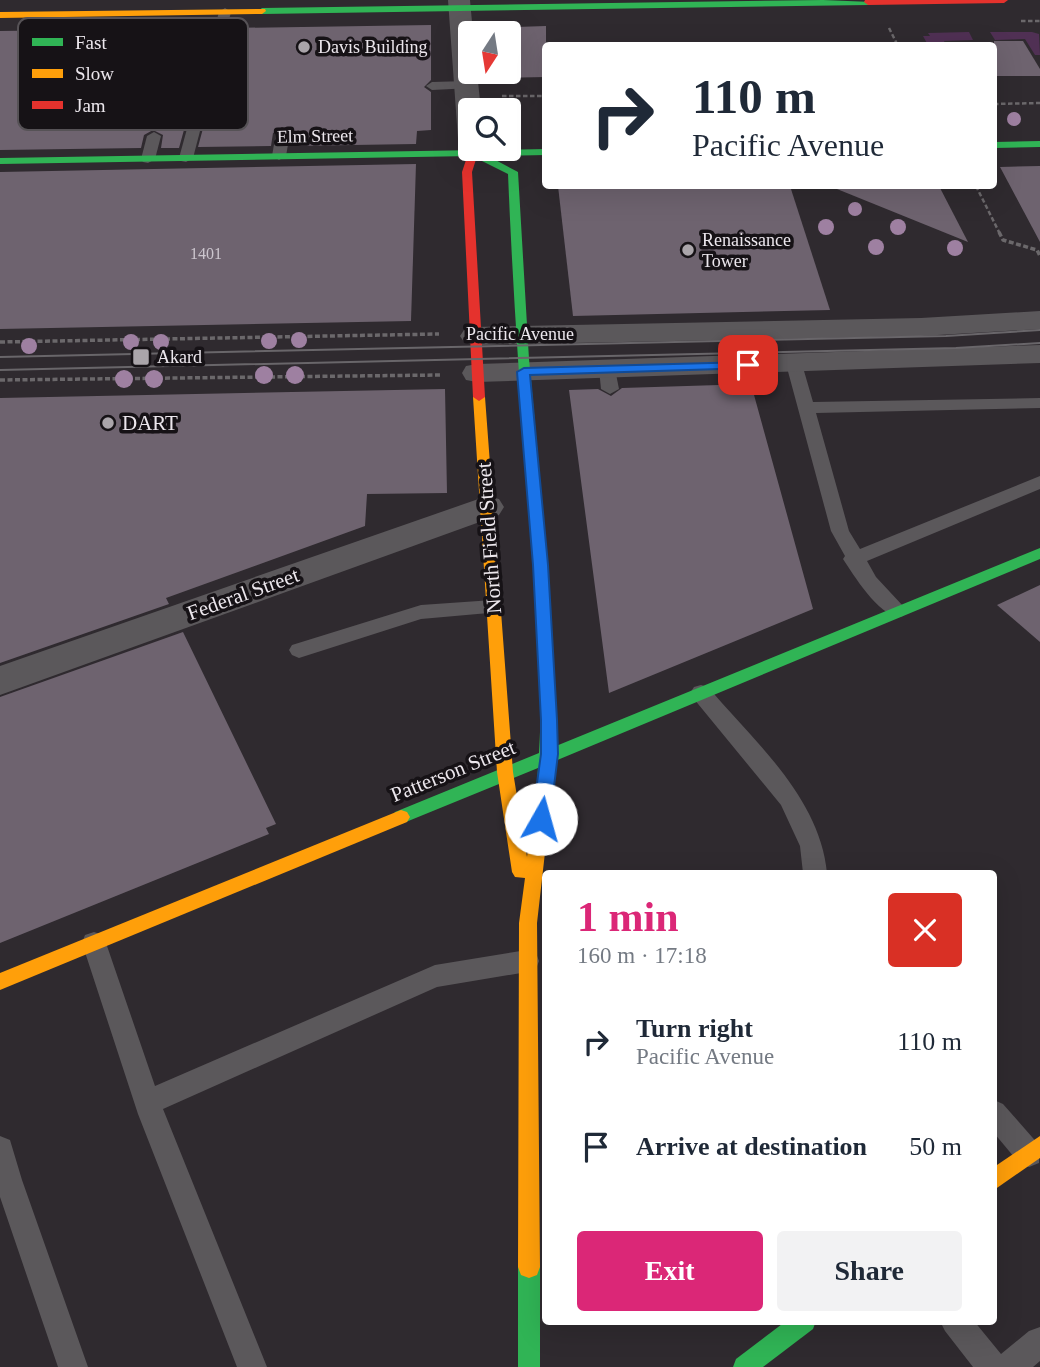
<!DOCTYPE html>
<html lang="en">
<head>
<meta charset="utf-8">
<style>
	:root { --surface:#fff; --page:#f2f2f3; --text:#1f2937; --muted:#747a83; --accent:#db2777 }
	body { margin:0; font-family:Georgia,serif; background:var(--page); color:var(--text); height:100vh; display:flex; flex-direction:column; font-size:26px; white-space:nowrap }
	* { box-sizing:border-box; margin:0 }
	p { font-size:23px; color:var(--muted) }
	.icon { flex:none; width:38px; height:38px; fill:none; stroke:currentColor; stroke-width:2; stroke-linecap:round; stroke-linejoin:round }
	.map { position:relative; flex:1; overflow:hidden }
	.panel { position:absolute; left:542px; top:870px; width:455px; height:455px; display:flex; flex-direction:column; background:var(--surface); border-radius:7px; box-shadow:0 7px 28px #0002 }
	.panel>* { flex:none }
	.guide { position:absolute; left:542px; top:42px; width:455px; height:147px; border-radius:7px; box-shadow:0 7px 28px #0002; background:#fff; color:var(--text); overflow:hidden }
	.needle { width:46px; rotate:192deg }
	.controls { position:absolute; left:458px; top:21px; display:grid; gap:14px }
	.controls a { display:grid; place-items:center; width:63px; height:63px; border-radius:7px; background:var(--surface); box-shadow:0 7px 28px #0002; font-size:35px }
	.pin { position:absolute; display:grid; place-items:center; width:60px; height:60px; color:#fff; margin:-30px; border-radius:14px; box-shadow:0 4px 10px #0006 }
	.me { position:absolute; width:77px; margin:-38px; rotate:7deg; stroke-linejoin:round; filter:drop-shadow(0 0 5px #0008) }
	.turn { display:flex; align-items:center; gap:24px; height:147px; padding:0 35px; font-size:32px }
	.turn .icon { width:91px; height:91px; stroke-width:2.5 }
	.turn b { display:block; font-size:49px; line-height:60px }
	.round { display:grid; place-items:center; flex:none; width:74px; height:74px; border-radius:7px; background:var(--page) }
	.headline { display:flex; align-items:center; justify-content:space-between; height:119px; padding:0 35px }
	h1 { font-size:42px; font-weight:700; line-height:52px; color:var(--accent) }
	.cta { display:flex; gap:14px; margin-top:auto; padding:14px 35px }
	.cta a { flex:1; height:80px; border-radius:7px; background:var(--accent); color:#fff; font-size:28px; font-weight:700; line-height:80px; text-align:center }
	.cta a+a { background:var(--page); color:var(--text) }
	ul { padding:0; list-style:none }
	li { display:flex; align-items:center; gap:21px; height:105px; padding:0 35px }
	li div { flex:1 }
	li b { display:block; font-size:26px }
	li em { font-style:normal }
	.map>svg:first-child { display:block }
	.green { fill:#503054 }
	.building { fill:#6e636f }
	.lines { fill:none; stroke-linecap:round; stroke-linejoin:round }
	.path-far1 { stroke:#6b686b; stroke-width:2.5; stroke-dasharray:4.5 2.5; stroke-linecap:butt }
	.path { stroke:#6b686b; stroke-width:3.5; stroke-dasharray:5 2.5; stroke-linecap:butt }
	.lane { fill:#5b585b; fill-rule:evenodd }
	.street { fill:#5b585b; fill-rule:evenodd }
	.fast { fill:#30b455; fill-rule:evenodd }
	.slow { fill:#ff9f0a; fill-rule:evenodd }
	.jam { fill:#e5322d; fill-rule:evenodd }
	.tram { stroke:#69666a; stroke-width:2 }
	.tree { fill:#9e80a1 }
	.route { fill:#1a73e8; stroke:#114b97; stroke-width:2 }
	.poi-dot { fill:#aaa5aa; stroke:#161216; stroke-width:2.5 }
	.labels { text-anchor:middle; stroke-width:7; stroke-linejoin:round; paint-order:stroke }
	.far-number-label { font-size:16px; fill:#ccc6ce }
	.far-poi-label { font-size:18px; fill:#ece7ed; stroke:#161216; text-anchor:start }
	.far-street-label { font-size:18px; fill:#ece7ed; stroke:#161216 }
	.poi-label { font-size:21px; fill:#ece7ed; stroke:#161216; text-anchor:start }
	.street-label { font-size:21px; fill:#ece7ed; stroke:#161216 }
	.key { fill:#161216; stroke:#565256; stroke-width:2 }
	.key-label { font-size:19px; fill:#ece7ed }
</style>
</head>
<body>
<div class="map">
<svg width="1040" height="1367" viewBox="0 0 1040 1367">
	<rect width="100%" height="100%" fill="#2f2a2f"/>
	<g class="green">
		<polygon points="969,32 973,40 944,41 946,45 928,45 923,36 930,36 928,33"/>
		<polygon points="990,32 1032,32 1039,34 1040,55 1035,55 1025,39 995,40"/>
	</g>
	<g class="building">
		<polygon points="431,25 431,80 424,87 431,92 431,130 417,131 416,144 290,146 292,132 282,127 273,133 271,146 198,147 230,28"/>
		<polygon points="546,26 546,77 491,78 490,72 509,72 509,33 486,33 486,28"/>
		<polygon points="212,28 179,148 161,148 163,135 153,130 144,135 141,148 0,150 0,31"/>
		<polygon points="994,41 1023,41 1040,69 1040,76 994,76"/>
		<polygon points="416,164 411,321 0,329 0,172"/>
		<polygon points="1040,166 1040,242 1000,167"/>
		<polygon points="558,186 790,186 830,310 573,316"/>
		<polygon points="832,186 939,186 968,242 832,187"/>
		<polygon points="740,384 751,384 813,609 609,693 569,390 598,389 611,396 622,388 719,385 730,392 738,389"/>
		<polygon points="445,389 447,493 367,494 365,526 166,598 169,604 0,663 0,398"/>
		<polygon points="1040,585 1040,642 997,605"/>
		<polygon points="183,632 276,824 266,828 269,834 0,943 0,697"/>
	</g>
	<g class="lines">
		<g class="path-far1">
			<polyline points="1021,21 1040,21"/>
			<polyline points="889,28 898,46"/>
			<polyline points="502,96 546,96"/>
			<polyline points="994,104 1040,103"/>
			<polyline points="976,186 1000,234"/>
		</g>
		<g class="path">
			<polyline points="999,232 1003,240 1037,250 1040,256"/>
			<polyline points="0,342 439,334"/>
			<polyline points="0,380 441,375"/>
		</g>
		<g class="lane">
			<polygon points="225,8 231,12 193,158 186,162 181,161 179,158 219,12"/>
			<polygon points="467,81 473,85 472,88 432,90 426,86 432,82"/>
			<polygon points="283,129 290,133 286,156 279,160 272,156 276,133"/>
			<polygon points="154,132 161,136 155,159 148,163 143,162 141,159 147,136"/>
			<path d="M794,359L802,364L813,402L1040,398V408L816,413L849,531L860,549L1040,476V489L867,561L876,577L903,606L906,611L903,616C882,622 853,574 843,559L845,556L831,531L786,364Z"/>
			<polygon points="724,361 732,366 738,384 736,388 730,389 722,384 716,366"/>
			<polygon points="607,364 615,369 619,389 610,394 601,389 599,369"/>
			<polygon points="493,600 500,602 503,607 500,612 421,619 299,658 292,655 289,650 292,645 421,605"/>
			<path d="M701,685L708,687C755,742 820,798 827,873H803L800,846L781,805L694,699L690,693L694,687Z"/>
			<polygon points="94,932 103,935 106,943 155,1086 435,965 527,950 536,953 539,961 536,969 527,972 437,987 163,1109 267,1367 237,1367 138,1114 82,943 85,935"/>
			<polygon points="994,1100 1003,1104 1039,1145 1039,1163 1029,1167 1019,1163 994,1133"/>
			<polygon points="0,1136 10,1140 22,1180 88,1367 58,1367 0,1197"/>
			<polygon points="940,1321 974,1321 1001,1354 1029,1331 1040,1327 1040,1361 1033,1367 973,1367 945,1331"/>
		</g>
		<g class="street">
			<polygon points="448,0 470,0 473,33 471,33 471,72 477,72 481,110 471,110 471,146 462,144 458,139"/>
			<polygon points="1040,311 1040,329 921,336 475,345 464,342 460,336 464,330 475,327 921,318"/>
			<polygon points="1040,345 1040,363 477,382 466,380 462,373 466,366 477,364"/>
			<polygon points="487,496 499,499 504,507 499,515 0,695 0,666"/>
		</g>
		<g class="fast">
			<polygon points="823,0 872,2 868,5 262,14 258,11 262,8"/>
			<polygon points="1040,141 1040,147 994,148 994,142"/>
			<path d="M546,149V155L488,156L518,172L529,359L548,565L557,720L556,746L1040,548V559L555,761L551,787H539L537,782L538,768L401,824L395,822L392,817L395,812L539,753C545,659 533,560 526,466C518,369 512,271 508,174L472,156L0,164V158Z"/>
			<polygon points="529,1256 537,1259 540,1267 540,1367 518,1367 518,1267 521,1259"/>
			<polygon points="786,1321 816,1321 813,1329 763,1367 733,1367 736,1359"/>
		</g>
		<g class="slow">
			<polygon points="265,9 266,11 262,14 0,18 0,12"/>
			<polygon points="479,393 485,397 513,772 527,857 537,782 539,777 551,777 553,782 537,923 540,1267 537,1275 529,1278 521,1275 518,1267 519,923 525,878 515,877 512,872 497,772 473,397"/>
			<polygon points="401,810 407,812 410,817 407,822 0,990 0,973"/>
			<polygon points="1040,1136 1040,1158 994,1190 994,1167"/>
		</g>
		<g class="jam">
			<polygon points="865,0 1008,0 1004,3 868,5 864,2"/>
			<polygon points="469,151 478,153 472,172 485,397 479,401 473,397 462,172"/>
		</g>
		<g class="tram">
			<polyline points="0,357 946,336 1040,330"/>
			<polyline points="0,370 956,348 1040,343"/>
		</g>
	</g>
	<g class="tree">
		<circle cx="1014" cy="119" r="7"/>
		<circle cx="855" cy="209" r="7"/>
		<circle cx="826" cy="227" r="8"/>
		<circle cx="898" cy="227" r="8"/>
		<circle cx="876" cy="247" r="8"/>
		<circle cx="955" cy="248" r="8"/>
		<circle cx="299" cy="340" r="8"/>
		<circle cx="269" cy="341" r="8"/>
		<circle cx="131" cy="342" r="8"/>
		<circle cx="161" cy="342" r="8"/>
		<circle cx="29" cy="346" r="8"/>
		<circle cx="264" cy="375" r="9"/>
		<circle cx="295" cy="375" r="9"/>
		<circle cx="124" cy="379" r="9"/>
		<circle cx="154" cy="379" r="9"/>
	</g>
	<polygon class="route" points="748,362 754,365 752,368 530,375 548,565 557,720 558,754 550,819 547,824 535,824 532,819 541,754 541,720 533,565 517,372 524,368"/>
	<g class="poi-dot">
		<circle cx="304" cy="47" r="7"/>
		<circle cx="688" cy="250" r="7"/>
		<rect x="132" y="348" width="18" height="18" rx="3.5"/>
		<circle cx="108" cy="423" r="7"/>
	</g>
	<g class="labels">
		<g class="far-number-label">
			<text x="206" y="259">1401</text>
		</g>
		<g class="far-poi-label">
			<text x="318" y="53">Davis Building</text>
			<text x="702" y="246">Renaissance<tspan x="702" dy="21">Tower</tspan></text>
			<text x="157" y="363">Akard</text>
		</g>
		<g class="far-street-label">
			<text transform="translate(315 136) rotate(-1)" y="6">Elm Street</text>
			<text x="520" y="340">Pacific Avenue</text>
		</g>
		<g class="poi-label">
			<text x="122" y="430">DART</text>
		</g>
		<g class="street-label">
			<text transform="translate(489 538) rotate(-94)" y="7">North Field Street</text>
			<text transform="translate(243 594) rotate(-20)" y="7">Federal Street</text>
			<text transform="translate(453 771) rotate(-22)" y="7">Patterson Street</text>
		</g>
	</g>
	<rect x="18" y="18" width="230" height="112" rx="10" class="key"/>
	<rect x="32" y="38" width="31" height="8" fill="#30b455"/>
	<rect x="32" y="69" width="31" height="9" fill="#ff9f0a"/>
	<rect x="32" y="101" width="31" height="8" fill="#e5322d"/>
	<g class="key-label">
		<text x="75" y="49">Fast</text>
		<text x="75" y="80">Slow</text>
		<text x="75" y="112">Jam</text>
	</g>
</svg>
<div class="controls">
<a><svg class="needle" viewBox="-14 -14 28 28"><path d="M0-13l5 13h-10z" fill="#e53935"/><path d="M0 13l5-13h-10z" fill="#747a83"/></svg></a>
<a><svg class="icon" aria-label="search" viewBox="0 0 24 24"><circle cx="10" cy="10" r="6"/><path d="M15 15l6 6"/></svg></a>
</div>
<div class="pin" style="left:748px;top:365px;background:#d93025"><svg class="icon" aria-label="arrive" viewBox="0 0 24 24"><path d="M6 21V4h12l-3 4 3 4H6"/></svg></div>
<svg class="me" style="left:541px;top:819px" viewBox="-20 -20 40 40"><circle r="19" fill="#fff"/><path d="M0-13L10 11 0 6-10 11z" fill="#1a73e8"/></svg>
<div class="guide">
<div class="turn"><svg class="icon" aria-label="right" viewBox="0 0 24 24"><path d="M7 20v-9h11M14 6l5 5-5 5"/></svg><div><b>110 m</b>Pacific Avenue</div></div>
</div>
<section class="panel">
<div class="headline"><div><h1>1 min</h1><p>160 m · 17:18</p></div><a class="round" style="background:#d93025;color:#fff"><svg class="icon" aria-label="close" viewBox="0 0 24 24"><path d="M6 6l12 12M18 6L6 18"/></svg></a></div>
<ul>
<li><svg class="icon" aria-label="right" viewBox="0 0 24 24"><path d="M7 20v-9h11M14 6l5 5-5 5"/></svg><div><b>Turn right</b><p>Pacific Avenue</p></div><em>110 m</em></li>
<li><svg class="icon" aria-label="arrive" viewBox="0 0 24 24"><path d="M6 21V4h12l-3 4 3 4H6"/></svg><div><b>Arrive at destination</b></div><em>50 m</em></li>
</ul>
<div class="cta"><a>Exit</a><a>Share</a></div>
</section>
</div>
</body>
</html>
